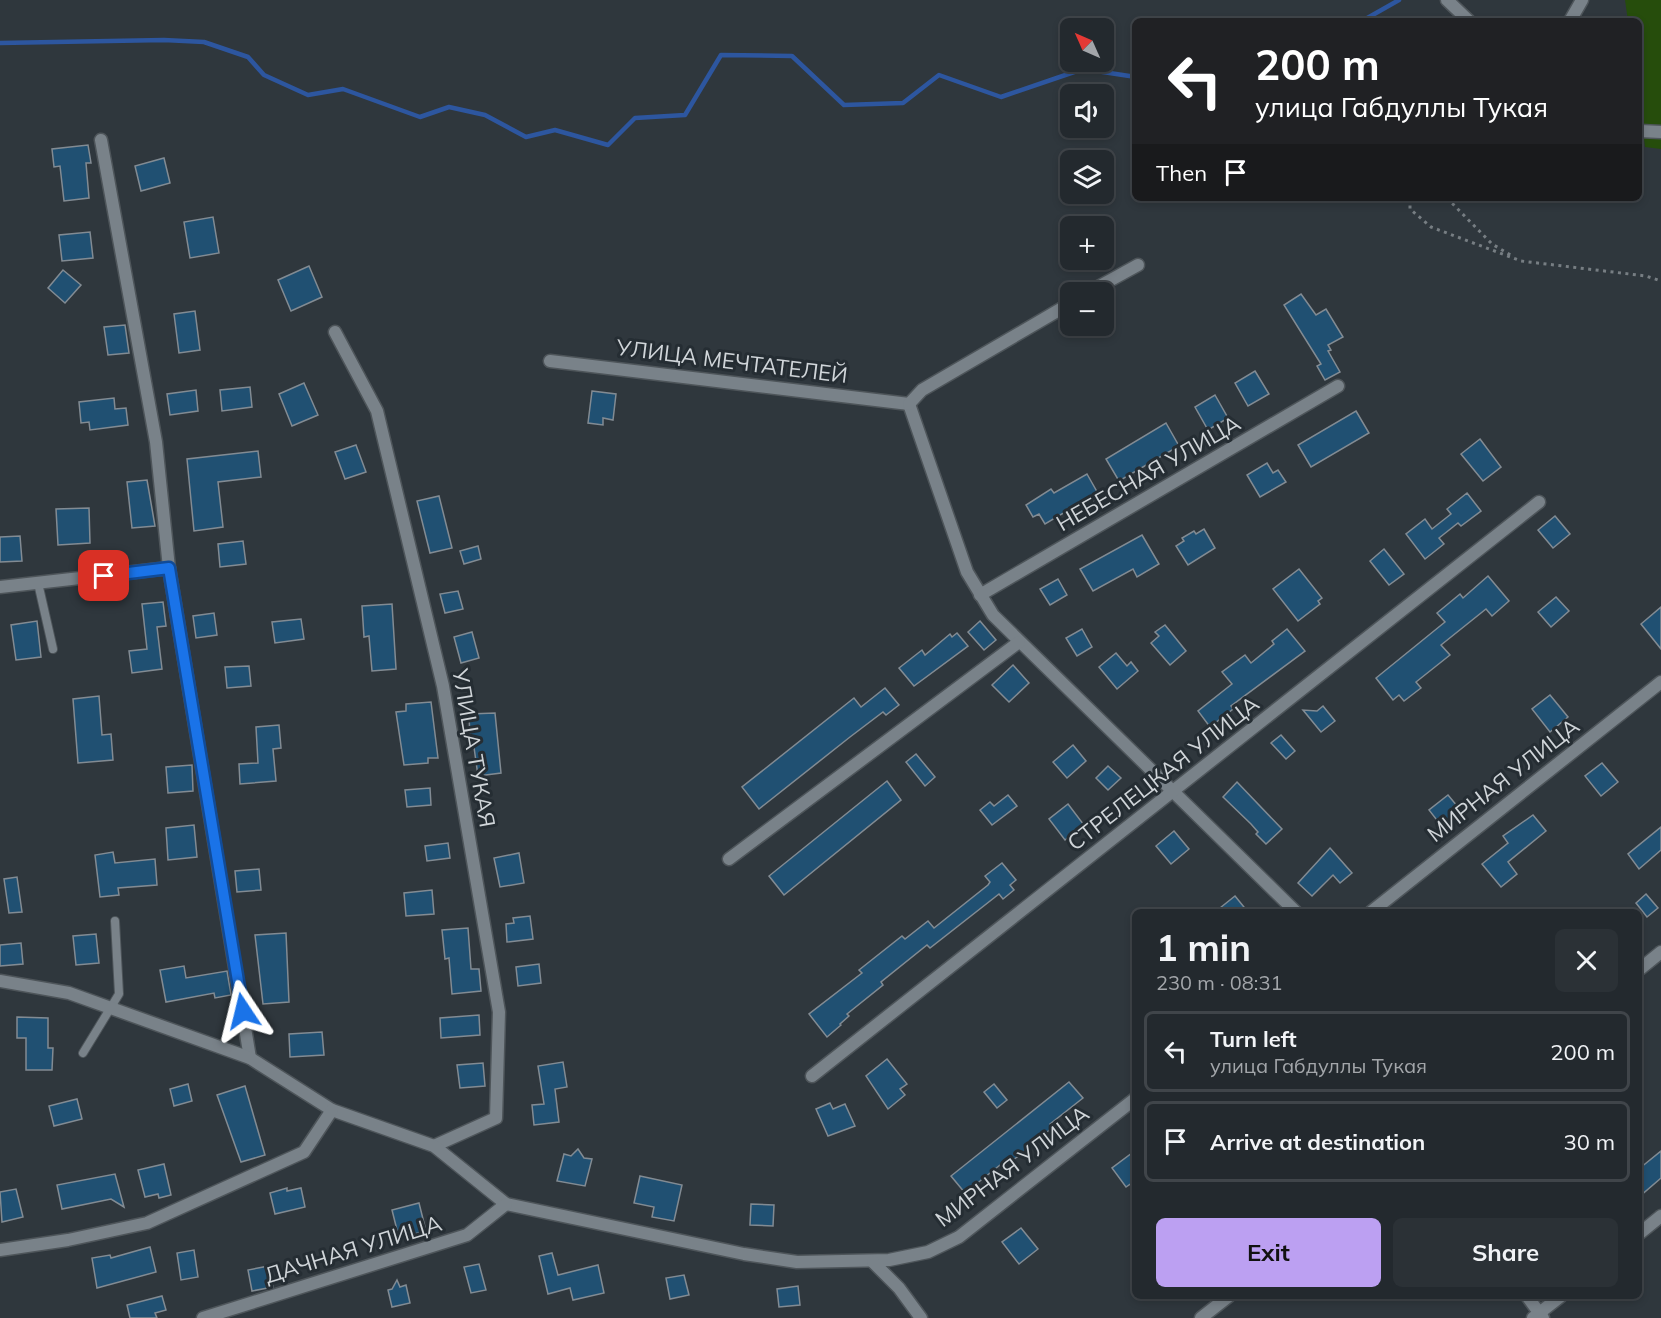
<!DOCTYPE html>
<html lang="en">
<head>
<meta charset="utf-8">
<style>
	:root { --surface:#23292e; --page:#2b3136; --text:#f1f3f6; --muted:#a3a6aa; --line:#40454a; --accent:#bca0f2 }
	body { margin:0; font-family:Mulish,sans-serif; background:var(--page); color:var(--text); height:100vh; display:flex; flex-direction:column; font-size:22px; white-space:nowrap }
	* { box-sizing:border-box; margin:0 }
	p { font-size:20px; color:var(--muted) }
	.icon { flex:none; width:33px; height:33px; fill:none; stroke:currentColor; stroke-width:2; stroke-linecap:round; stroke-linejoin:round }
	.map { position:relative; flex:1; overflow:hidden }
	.drawer { position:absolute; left:1132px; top:909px; width:510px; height:390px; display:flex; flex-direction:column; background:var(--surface); border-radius:9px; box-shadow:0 3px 9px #0003,0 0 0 2px var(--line) }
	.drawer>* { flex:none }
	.banner { position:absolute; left:1132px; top:18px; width:510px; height:183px; border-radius:9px; box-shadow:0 3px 9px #0003,0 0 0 2px var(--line); background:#202124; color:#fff; overflow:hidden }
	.needle { width:39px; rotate:315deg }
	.controls { position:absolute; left:1060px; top:18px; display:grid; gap:12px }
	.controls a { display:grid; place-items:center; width:54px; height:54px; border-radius:9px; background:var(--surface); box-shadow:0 3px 9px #0003,0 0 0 2px var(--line); font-size:30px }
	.pin { position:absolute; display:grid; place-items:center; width:51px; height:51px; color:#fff; margin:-26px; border-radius:12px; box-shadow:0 3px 9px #0006 }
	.me { position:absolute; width:66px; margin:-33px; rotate:350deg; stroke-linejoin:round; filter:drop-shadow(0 0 4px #0008) }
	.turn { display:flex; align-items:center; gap:21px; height:126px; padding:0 24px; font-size:27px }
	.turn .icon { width:78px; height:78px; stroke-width:2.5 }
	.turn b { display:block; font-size:42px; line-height:51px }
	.then { display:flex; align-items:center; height:57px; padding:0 24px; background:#0003; gap:12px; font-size:22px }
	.round { display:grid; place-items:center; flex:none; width:63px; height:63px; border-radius:9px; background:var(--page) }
	.headline { display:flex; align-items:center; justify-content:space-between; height:102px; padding:0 24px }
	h1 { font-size:36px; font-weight:700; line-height:45px }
	.cta { display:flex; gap:12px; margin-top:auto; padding:12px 24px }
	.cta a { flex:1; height:69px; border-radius:9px; background:var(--accent); color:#111; font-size:24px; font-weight:700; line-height:69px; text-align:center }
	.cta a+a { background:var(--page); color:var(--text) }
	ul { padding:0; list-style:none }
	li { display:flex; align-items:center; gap:18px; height:81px; margin:0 12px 9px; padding:0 12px; border:3px solid var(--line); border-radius:9px }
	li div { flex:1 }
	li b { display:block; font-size:22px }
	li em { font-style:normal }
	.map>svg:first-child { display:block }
	.green { fill:#264d0c }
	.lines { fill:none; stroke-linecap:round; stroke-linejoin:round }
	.stream { stroke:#2d569f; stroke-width:4.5 }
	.building { fill:#205072; stroke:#828b93; stroke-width:1.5 }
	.lane-casing { stroke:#4e555a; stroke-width:10 }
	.street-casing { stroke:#4e555a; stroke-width:15 }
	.path { stroke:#777e83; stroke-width:3; stroke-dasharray:3 4.5; stroke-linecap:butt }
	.lane { stroke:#798289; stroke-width:8 }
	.street { stroke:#798289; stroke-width:12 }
	.route-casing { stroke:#114b97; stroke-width:15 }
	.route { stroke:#1a73e8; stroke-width:10 }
	.labels { text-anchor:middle; stroke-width:6; stroke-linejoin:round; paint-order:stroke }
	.street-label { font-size:22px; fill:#d0d5d9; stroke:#252d33 }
</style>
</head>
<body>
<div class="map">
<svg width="1661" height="1318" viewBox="0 0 1661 1318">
	<rect width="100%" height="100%" fill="#2f373d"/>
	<polygon class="green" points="1625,0 1661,0 1661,149 1645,147 1640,104 1640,21 1628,21"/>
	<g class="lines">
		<g class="stream">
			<polyline points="1362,21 1399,0"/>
			<polyline points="0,43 164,40 204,42 248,57 264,75 308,95 343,89 420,117 449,107 485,115 526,137 555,130 608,145 635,118 685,115 721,55 792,56 844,105 903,103 939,75 1001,97 1083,69 1136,77"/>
		</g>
	</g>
	<g class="building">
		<polygon points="88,145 91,163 86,163 89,198 64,201 60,166 54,167 52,149"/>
		<polygon points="164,158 170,183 141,191 135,166"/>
		<polygon points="213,217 219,253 190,258 184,222"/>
		<polygon points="90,232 93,258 62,261 59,235"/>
		<polygon points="309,266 322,297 291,311 278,280"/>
		<polygon points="63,270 81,285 65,303 48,288"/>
		<polygon points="1301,294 1316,315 1326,309 1343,337 1328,345 1331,350 1328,351 1340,372 1325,380 1317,366 1321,364 1284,305"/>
		<polygon points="195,311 200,350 179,353 174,314"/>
		<polygon points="125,325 129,353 108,355 104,327"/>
		<polygon points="1255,371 1269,394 1248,406 1235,383"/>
		<polygon points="304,383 318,415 292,426 279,394"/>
		<polygon points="250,387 252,407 222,411 220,390"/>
		<polygon points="196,390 198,411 170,415 167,394"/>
		<polygon points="592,391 616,394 613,420 603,418 603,425 588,423"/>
		<polygon points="1215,395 1228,418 1208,430 1195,407"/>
		<polygon points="114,398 115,409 126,408 128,425 90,430 89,422 81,423 79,402"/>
		<polygon points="1356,411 1369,433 1311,467 1298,445"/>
		<polygon points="1166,423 1179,446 1119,481 1106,459"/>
		<polygon points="1480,439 1501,467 1483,481 1461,454"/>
		<polygon points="356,445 366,472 345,479 335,452"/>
		<polygon points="258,451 261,477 218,482 223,527 194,531 187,459"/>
		<polygon points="1267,463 1273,473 1278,470 1286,482 1260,497 1247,475"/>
		<polygon points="1087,474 1100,497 1080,509 1077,505 1045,524 1039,514 1033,517 1026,505 1051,489 1054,493"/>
		<polygon points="147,480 155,526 132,528 127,482"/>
		<polygon points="1467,493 1481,511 1461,526 1458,523 1439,538 1444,544 1425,559 1406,534 1425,519 1432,529 1451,514 1447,509"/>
		<polygon points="439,496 452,548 430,553 417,501"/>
		<polygon points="89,508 90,543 58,545 56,509"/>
		<polygon points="1555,516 1570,534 1553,548 1538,530"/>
		<polygon points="1204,529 1215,548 1188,565 1176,546 1184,541 1182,538 1194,531 1196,534"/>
		<polygon points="1142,535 1159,564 1137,577 1133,569 1093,591 1080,569"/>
		<polygon points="20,536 22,561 0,562 0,537"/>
		<polygon points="243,541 246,564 220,567 218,544"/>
		<polygon points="478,546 481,559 464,564 460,551"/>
		<polygon points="1384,549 1404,574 1389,585 1370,561"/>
		<polygon points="1299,569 1322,598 1318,601 1320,604 1298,621 1273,589"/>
		<polygon points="1488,576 1509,601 1492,616 1486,609 1441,645 1450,655 1416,682 1421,688 1404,701 1399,695 1393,700 1376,678 1445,622 1437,613 1460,594 1463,598"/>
		<polygon points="1058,579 1067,595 1050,605 1040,589"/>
		<polygon points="458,591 463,609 445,613 440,594"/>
		<polygon points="1556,597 1569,611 1551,627 1538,612"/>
		<polygon points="163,602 166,626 157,627 162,669 132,673 129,651 147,649 142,604"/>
		<polygon points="392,604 396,669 372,671 369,636 364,637 362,606"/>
		<polygon points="1661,607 1661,649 1641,624"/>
		<polygon points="214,613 217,635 196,638 193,616"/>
		<polygon points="301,619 304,639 275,643 272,622"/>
		<polygon points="37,621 41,657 16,660 11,625"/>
		<polygon points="980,621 996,640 984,650 968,632"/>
		<polygon points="1165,625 1186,651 1170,665 1151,643 1159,636 1155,632"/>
		<polygon points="1082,629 1092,647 1077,656 1066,638"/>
		<polygon points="1287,629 1305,651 1231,706 1233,709 1210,727 1198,711 1232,684 1222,672 1245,655 1251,663 1274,644 1272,641"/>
		<polygon points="472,632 479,658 461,663 454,637"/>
		<polygon points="957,633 968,646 914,686 899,668 922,650 925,655 950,634 952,637"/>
		<polygon points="1116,653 1127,666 1131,662 1138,671 1117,689 1099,667"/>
		<polygon points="1013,665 1029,683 1009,702 992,685"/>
		<polygon points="249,666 251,686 227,688 225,667"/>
		<polygon points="885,688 899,705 886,715 883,712 850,737 759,809 742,787 854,698 861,707"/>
		<polygon points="1550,695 1568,717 1550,732 1532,709"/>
		<polygon points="99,696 102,735 111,734 113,760 78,763 73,699"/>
		<polygon points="431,702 438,758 428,758 428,763 404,765 396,712 406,711 406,704"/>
		<polygon points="1323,706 1335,721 1321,732 1303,710 1317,711"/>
		<polygon points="495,713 501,773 478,776 473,740 470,740 469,714"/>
		<polygon points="279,725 281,748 273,749 276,781 240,784 239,764 258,763 256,727"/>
		<polygon points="1281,735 1295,751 1286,759 1271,743"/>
		<polygon points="1073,745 1086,761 1067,778 1053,762"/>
		<polygon points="916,754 935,777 925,786 906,762"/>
		<polygon points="1602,763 1618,782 1601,796 1585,776"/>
		<polygon points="192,765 193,791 168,793 166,767"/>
		<polygon points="1108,766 1121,778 1108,790 1096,778"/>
		<polygon points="887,781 901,800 784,895 769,876"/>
		<polygon points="1237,782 1282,829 1266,844 1256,834 1258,832 1251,824 1223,797"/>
		<polygon points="430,788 431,805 407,807 405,790"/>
		<polygon points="1008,795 1017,806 992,825 980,810 990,802 994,806"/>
		<polygon points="1448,795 1463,813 1443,828 1429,810"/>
		<polygon points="1068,804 1084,825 1065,840 1049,819"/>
		<polygon points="1533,815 1546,831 1508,862 1517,874 1501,887 1482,864 1508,843 1503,836"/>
		<polygon points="194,825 197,857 168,860 166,828"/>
		<polygon points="1661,827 1661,850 1639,869 1628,854"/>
		<polygon points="1174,831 1189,849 1171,864 1156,846"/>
		<polygon points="448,843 450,858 427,861 425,846"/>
		<polygon points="1330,848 1352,873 1340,883 1333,875 1312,896 1298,883"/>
		<polygon points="113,852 115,863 155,859 157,885 118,888 119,895 100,897 95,855"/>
		<polygon points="519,853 524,883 500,887 494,858"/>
		<polygon points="1002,863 1016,880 1010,885 1014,890 1003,899 999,894 930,948 927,945 881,982 883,985 847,1014 849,1016 840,1024 841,1025 827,1037 809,1014 862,973 859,970 902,936 905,939 928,921 934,928 988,885 990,882 985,876"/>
		<polygon points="259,869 261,890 237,892 235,871"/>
		<polygon points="17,877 22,912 9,913 4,879"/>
		<polygon points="432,890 434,914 406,916 404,893"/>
		<polygon points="1646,894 1658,908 1647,917 1636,903"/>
		<polygon points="1235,896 1248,912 1215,912"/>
		<polygon points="530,916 533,939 507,942 506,924 514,923 513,918"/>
		<polygon points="468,928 471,969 479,969 481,991 452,994 449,958 445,959 442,930"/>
		<polygon points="286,933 289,1002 263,1004 255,935"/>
		<polygon points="96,934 99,963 76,965 73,936"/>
		<polygon points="21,943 23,964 0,966 0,945"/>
		<polygon points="539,964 541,983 518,986 516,967"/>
		<polygon points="184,966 186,978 227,971 231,995 215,998 214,993 166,1002 160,970"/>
		<polygon points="479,1015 480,1035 441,1038 440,1018"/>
		<polygon points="17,1017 48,1018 48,1048 53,1048 52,1070 26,1070 26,1038 17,1038"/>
		<polygon points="322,1032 324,1055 290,1057 289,1034"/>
		<polygon points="887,1059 907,1084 900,1089 905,1095 888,1109 866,1076"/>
		<polygon points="563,1062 567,1087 555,1089 559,1122 534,1125 532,1105 544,1104 538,1066"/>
		<polygon points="483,1063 485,1086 460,1088 457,1065"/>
		<polygon points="1069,1082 1083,1098 1050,1124 1053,1127 1020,1155 1002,1168 1000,1165 965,1193 951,1176"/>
		<polygon points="188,1084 192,1101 174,1106 170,1089"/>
		<polygon points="994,1084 1007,1100 997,1108 984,1092"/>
		<polygon points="245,1086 265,1155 241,1162 217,1095"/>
		<polygon points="77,1099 82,1119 54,1126 49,1106"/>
		<polygon points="830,1103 833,1109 845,1104 855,1126 828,1136 816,1109"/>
		<polygon points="578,1149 584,1158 592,1159 585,1186 557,1181 564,1154 571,1156"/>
		<polygon points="1136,1150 1136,1180 1126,1187 1112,1168"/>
		<polygon points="1661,1151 1661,1178 1640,1196 1640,1168"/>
		<polygon points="164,1164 171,1195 159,1198 158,1194 145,1197 138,1170"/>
		<polygon points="115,1174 124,1207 111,1199 62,1209 57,1185"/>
		<polygon points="640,1176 682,1185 674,1221 652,1217 654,1207 634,1203"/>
		<polygon points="287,1188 287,1191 301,1188 305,1207 275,1214 270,1193"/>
		<polygon points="16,1189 23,1217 2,1222 0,1192"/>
		<polygon points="419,1203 426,1231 399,1238 392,1210"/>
		<polygon points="751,1204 774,1205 773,1226 750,1225"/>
		<polygon points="1021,1228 1038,1249 1019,1264 1002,1242"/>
		<polygon points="150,1247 156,1272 97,1288 92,1258 110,1255 111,1258"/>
		<polygon points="194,1250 198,1277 181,1280 177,1253"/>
		<polygon points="552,1253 558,1275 598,1265 604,1293 573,1300 570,1288 548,1294 539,1256"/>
		<polygon points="479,1264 486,1290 471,1293 464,1267"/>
		<polygon points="269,1266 273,1287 252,1291 248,1270"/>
		<polygon points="684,1275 689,1295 670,1299 666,1278"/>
		<polygon points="397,1280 400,1287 406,1285 410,1303 392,1307 388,1290 392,1289"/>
		<polygon points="798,1286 800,1305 779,1307 777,1289"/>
		<polygon points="162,1296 166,1310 155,1313 157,1318 130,1318 127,1305"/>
	</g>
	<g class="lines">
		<g class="lane-casing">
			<g id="lane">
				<polyline points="38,583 53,649"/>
				<polyline points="83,1053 119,994 115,921"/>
			</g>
		</g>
		<g class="street-casing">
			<g id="street">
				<polyline points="1447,0 1469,21"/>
				<polyline points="1570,21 1582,0"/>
				<polyline points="1640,131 1661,132"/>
				<polyline points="101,140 156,442 169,568"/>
				<polyline points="1089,292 1138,265"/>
				<polyline points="335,332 377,411 443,686 499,1012 496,1118 434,1146"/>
				<polyline points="550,361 909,404"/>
				<polyline points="909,404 967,572 993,615 1296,912"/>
				<polyline points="909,404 922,390 1071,303"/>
				<polyline points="0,587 169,568 250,1058"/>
				<polyline points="980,595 1338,386"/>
				<polyline points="729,859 1019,642"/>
				<polyline points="1371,912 1661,682"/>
				<polyline points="1640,969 1661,952"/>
				<polyline points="0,981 69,993 250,1058 332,1110 434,1146 506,1204 744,1254 797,1262 889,1260 928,1252 959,1237 1136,1098"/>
				<polyline points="812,1076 1539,502"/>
				<polyline points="1640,1233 1661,1216"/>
				<polyline points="0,1250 68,1240 147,1223 304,1152 332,1110"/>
				<polyline points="873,1262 899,1288 921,1318"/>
				<polyline points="1527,1296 1543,1318"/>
				<polyline points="203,1318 467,1235 506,1204"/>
				<polyline points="1201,1318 1229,1296"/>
				<polyline points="1533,1318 1561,1296"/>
			</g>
		</g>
		<g class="path">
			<polyline points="1410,198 1410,209 1431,227 1521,261 1646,276 1661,281"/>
			<polyline points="1447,198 1492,244 1514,257"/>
		</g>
		<use href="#lane" class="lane"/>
		<use href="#street" class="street"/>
	</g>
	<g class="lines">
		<g class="route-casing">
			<polyline id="route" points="104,576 169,568 243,1011"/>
		</g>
		<use href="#route" class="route"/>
	</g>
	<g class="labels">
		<g class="street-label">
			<text transform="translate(732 361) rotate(7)" y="8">УЛИЦА МЕЧТАТЕЛЕЙ</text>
			<text transform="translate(1148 473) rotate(-30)" y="8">НЕБЕСНАЯ УЛИЦА</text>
			<text transform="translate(474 748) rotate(80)" y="8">УЛИЦА ТУКАЯ</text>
			<text transform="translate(1163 773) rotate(-38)" y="8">СТРЕЛЕЦКАЯ УЛИЦА</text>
			<text transform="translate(1503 780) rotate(-38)" y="8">МИРНАЯ УЛИЦА</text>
			<text transform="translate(1012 1166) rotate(-37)" y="8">МИРНАЯ УЛИЦА</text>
			<text transform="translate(353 1249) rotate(-17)" y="8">ДАЧНАЯ УЛИЦА</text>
		</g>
	</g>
</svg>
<div class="controls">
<a><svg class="needle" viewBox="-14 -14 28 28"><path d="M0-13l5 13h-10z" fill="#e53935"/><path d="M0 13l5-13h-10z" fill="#a3a6aa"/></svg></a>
<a><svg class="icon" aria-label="sound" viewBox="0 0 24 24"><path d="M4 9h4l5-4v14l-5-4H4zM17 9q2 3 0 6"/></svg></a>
<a><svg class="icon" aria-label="layers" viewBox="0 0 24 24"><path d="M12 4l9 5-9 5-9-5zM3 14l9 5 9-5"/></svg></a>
<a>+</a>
<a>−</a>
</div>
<div class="pin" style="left:104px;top:576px;background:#d93025"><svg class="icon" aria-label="arrive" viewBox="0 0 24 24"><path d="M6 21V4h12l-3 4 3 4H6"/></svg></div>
<svg class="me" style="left:243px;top:1011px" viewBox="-20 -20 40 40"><path d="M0-17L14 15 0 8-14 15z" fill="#1a73e8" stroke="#fff" stroke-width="4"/></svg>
<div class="banner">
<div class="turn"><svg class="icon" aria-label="left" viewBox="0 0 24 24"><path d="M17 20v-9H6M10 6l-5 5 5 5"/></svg><div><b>200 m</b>улица Габдуллы Тукая</div></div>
<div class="then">Then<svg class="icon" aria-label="arrive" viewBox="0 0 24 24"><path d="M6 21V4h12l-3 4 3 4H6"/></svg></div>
</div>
<section class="drawer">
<div class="headline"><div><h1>1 min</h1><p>230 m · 08:31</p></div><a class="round"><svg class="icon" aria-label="close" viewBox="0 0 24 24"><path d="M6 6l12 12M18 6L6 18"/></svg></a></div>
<ul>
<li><svg class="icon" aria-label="left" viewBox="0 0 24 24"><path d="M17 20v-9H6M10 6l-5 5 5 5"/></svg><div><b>Turn left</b><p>улица Габдуллы Тукая</p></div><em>200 m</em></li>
<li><svg class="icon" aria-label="arrive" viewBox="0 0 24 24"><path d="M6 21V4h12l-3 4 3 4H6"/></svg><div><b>Arrive at destination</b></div><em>30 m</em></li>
</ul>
<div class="cta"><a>Exit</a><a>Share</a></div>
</section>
</div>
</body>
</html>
